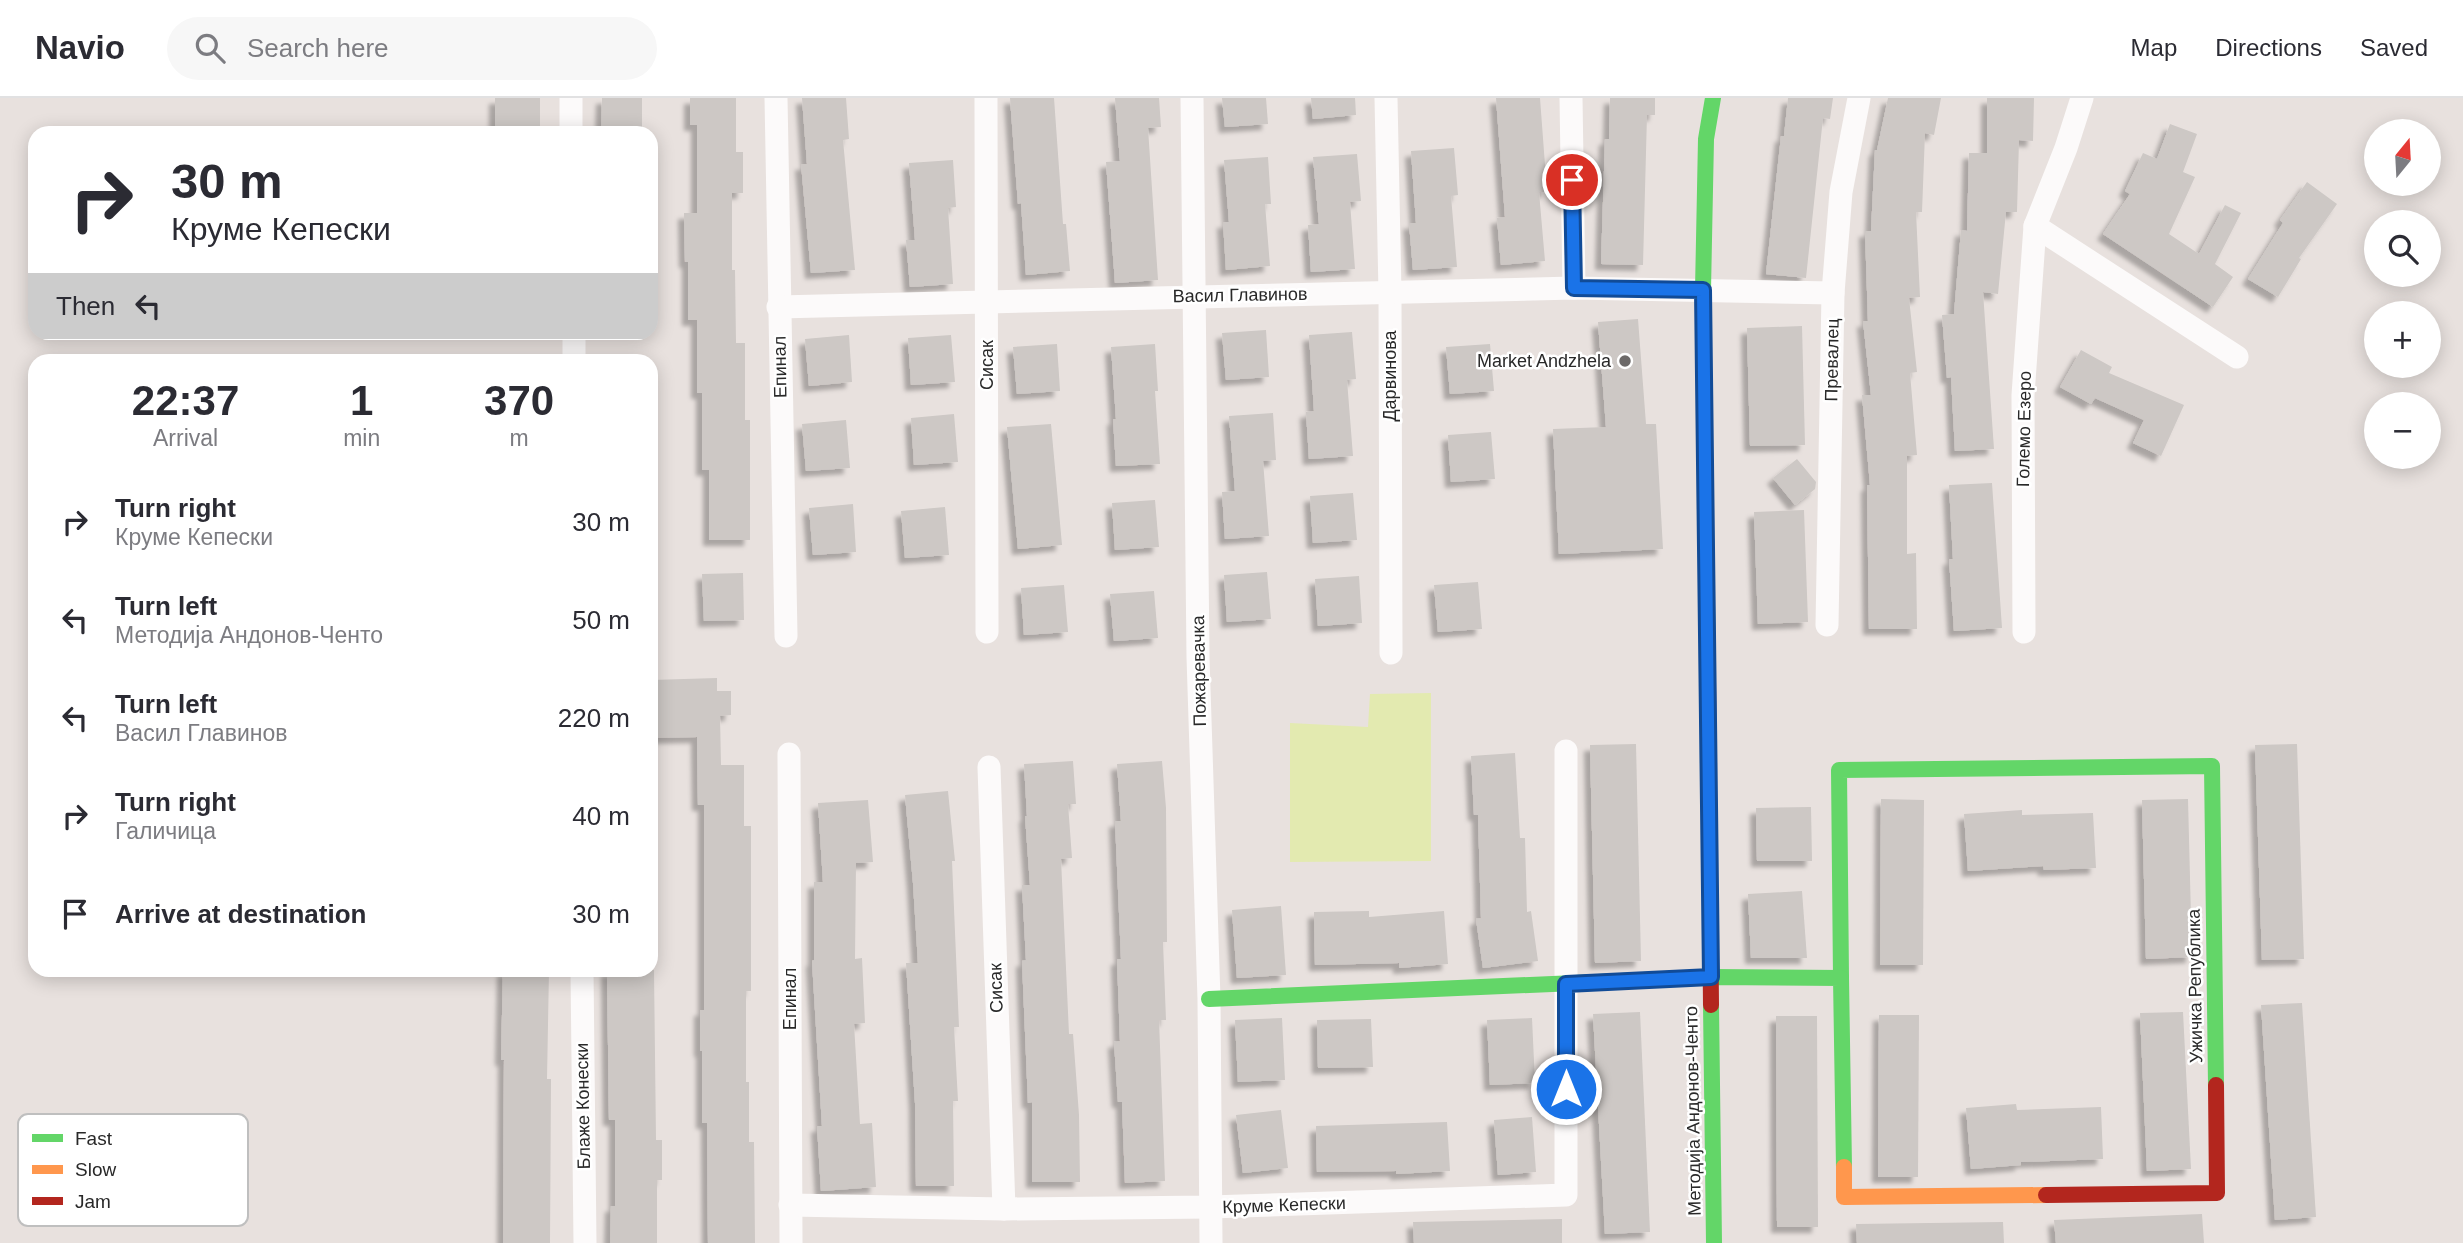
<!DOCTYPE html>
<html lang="en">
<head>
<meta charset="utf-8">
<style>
	:root { --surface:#fff; --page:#f7f7f7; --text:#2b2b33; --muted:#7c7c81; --line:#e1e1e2 }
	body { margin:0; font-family:Helvetica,sans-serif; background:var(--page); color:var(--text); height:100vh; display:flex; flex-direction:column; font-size:26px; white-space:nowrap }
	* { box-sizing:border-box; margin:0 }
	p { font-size:23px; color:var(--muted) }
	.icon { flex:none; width:38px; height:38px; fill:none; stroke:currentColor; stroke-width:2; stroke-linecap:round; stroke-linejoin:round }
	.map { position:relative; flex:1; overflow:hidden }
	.drawer { position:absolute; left:28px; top:256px; width:630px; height:623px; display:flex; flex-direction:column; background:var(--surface); border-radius:21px; box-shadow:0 4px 18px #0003 }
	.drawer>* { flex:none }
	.top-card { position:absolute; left:28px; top:28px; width:630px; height:214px; border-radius:21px; box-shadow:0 4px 18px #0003; background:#fff; color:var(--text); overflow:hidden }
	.needle { width:46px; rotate:18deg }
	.controls { position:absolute; left:2364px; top:21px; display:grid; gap:14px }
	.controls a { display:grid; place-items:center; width:77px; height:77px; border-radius:50%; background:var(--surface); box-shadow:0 4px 18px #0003; font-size:35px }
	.pin { position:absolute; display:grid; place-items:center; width:60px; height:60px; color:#fff; margin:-30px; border:4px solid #fff; border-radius:50%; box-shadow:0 2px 7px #0007 }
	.me { position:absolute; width:77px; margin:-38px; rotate:0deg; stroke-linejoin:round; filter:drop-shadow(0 0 5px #0008) }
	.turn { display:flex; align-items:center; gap:24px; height:147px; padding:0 28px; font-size:32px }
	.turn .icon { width:91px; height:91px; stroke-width:2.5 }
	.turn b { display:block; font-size:49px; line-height:60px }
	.then { display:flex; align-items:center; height:66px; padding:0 28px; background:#0003; gap:14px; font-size:26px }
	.eta { display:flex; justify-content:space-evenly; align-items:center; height:119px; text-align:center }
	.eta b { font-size:42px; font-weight:600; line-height:49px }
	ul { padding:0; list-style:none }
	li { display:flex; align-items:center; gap:21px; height:98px; padding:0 28px }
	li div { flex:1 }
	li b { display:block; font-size:26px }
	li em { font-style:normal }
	header { display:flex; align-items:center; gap:42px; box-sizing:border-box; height:98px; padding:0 35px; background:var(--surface); border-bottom:2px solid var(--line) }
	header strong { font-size:33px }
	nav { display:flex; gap:38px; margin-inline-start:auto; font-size:24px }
	.search { width:490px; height:63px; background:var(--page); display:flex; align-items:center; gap:18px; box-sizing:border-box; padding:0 24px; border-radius:38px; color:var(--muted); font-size:26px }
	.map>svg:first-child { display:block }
	.pitch { fill:#e3eab0 }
	.building { fill:#cdc8c5; filter:url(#shadow) }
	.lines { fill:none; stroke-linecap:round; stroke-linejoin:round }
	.street { stroke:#fcfafa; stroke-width:23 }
	.fast { stroke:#63d668; stroke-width:16 }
	.slow { stroke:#ff974d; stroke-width:16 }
	.jam { stroke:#b3261e; stroke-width:16 }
	.route-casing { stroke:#114b97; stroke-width:18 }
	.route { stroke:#1a73e8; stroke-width:12 }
	.poi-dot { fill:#6c6968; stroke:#fff; stroke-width:2.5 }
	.labels { text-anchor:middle; stroke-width:5; stroke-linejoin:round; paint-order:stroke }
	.street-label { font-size:18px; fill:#292929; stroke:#fff }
	.poi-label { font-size:18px; fill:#292929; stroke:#fff; text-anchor:end }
	.key { fill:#fff; stroke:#bfbfbf; stroke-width:2 }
	.key-label { font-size:19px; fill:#292929 }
</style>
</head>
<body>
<header>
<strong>Navio</strong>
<div class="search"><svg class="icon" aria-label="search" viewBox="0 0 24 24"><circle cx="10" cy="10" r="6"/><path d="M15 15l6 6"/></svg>Search here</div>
<nav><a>Map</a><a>Directions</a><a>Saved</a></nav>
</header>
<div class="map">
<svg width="2463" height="1145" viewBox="0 0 2463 1145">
	<defs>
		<filter id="shadow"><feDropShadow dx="-6" dy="6" stdDeviation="2" flood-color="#0004"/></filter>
	</defs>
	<rect width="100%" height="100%" fill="#e8e1de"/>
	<polygon class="pitch" points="1431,595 1431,763 1290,764 1290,625 1368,629 1370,596"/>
	<g class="building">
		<rect x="495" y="0" width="45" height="35"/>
		<polygon points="602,0 642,0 642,35 601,35"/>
		<polygon points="690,0 736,0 736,54 743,54 743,95 732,95 732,172 735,172 736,245 745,245 745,322 750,322 750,442 709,442 709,372 702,372 702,295 697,295 697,222 688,222 688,164 685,164 684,115 697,115 697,27 690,27"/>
		<polygon points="802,0 846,0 849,41 843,42 855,172 811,175 801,66 807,66"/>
		<polygon points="1010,0 1054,0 1063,126 1066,126 1070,173 1026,177 1021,105 1018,106"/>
		<polygon points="1115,0 1159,0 1161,29 1148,30 1158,182 1115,185 1106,64 1120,63"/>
		<polygon points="1222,0 1266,0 1268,26 1225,29"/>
		<polygon points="1311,0 1355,0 1356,17 1313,21"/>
		<polygon points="1496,0 1540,0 1547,94 1539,94 1545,163 1501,167 1497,120 1505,119"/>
		<polygon points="1610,0 1655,0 1655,17 1647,17 1643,167 1601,166 1605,41 1609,41"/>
		<polygon points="1788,0 1833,0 1830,21 1823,20 1806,180 1766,176 1781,38 1784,38"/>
		<polygon points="1888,0 1941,0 1934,37 1925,35 1922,114 1916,114 1920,199 1909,200 1917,274 1910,275 1917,357 1907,358 1907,456 1916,455 1917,531 1869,531 1867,387 1870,387 1862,297 1871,297 1863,223 1868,223 1865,133 1871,133 1875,52 1877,52"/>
		<polygon points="1987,0 2034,0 2033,43 2019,42 2017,114 2006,114 1998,196 1983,194 1994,351 1955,353 1951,279 1947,280 1942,217 1954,216 1961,132 1967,133 1969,55 1987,55"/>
		<polygon points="2170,26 2197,36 2183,74 2195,79 2169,136 2199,156 2225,107 2241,115 2215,166 2233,179 2213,209 2103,136 2130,96 2125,93 2143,55 2157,61"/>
		<polygon points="1454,50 1458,97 1451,98 1457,169 1413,172 1409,125 1416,125 1411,53"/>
		<polygon points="1357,56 1361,103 1350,104 1355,171 1311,174 1308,127 1319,126 1313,59"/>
		<polygon points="1268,59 1271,106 1265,106 1270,168 1226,172 1223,124 1229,124 1224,62"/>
		<polygon points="953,62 956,109 948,110 953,186 910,189 906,142 915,142 909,65"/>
		<polygon points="2307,84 2337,106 2299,160 2301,161 2278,199 2248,181 2283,125 2280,122"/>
		<polygon points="1638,221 1646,326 1656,326 1663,451 1559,456 1553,331 1606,329 1598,224"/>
		<polygon points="1802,228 1805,347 1750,348 1747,230"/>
		<polygon points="1266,232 1269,279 1226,282 1222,235"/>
		<polygon points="1352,234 1356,281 1347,282 1353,358 1309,361 1306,314 1314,313 1309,237"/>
		<polygon points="849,237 852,284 809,288 805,241"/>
		<polygon points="951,237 955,284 911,287 908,240"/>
		<polygon points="1057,246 1060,293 1017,296 1013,249"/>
		<polygon points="1155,246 1158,293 1155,293 1160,366 1116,368 1113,321 1116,321 1111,249"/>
		<polygon points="1490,246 1494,293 1450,296 1446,249"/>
		<polygon points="2081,252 2112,269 2109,275 2184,307 2161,358 2133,345 2144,322 2095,300 2091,306 2060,289"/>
		<polygon points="1273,315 1276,362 1263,363 1269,438 1225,441 1222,394 1235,393 1229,318"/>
		<polygon points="954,316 958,364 914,367 911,320"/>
		<polygon points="846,322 850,370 806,373 802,326"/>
		<polygon points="1051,326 1062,447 1018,451 1007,329"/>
		<polygon points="1491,334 1495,381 1451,384 1448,337"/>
		<polygon points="1797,361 1816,384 1815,391 1795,407 1773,380"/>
		<polygon points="1992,385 2002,530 1954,533 1949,461 1953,461 1949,387"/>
		<polygon points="1353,395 1357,442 1313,445 1310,398"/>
		<polygon points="1155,402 1159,449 1115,452 1112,405"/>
		<polygon points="853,406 856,454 813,457 809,410"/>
		<polygon points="945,409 949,457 905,460 901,413"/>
		<polygon points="1804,412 1808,524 1758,526 1754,414"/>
		<polygon points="1267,474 1271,521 1227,524 1224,477"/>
		<polygon points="743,475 744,522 704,523 702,476"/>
		<polygon points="1359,478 1362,525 1318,528 1315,481"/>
		<polygon points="1478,484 1482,531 1438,534 1434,487"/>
		<polygon points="1064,487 1068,534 1024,537 1021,490"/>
		<polygon points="1154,493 1158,540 1114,543 1110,496"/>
		<polygon points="717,580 717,593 731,593 731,617 720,618 721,667 744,667 744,728 751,728 751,893 746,893 746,984 749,984 749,1044 754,1044 755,1145 708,1145 707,1025 702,1025 702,953 700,953 700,912 704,912 704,707 698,707 697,639 651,640 651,582"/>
		<polygon points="1636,646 1641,863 1595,865 1590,647"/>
		<polygon points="2297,646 2304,861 2262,862 2255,647"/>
		<polygon points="1515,655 1520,740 1525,740 1527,814 1531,813 1538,863 1483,870 1476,821 1481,820 1478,717 1474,717 1471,658"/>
		<polygon points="1073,663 1076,706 1068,706 1072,760 1061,761 1069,936 1073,936 1079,1017 1080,1084 1032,1084 1032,1004 1028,1005 1022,863 1026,862 1022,787 1030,787 1025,718 1027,718 1024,666"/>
		<polygon points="1162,663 1166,710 1167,844 1163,844 1166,922 1159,922 1165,1083 1125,1085 1122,1004 1118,1004 1114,944 1120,943 1117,861 1121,861 1115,723 1121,723 1117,666"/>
		<polygon points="948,693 955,763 952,763 959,929 954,929 958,1003 953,1003 954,1088 916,1088 915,1005 906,865 918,865 913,785 905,697"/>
		<polygon points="1881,701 1924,702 1923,867 1880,867"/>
		<polygon points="2188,701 2192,859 2146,861 2142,702"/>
		<polygon points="868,702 873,764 856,765 855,861 862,860 865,925 854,926 860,1026 872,1025 876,1089 821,1093 817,1028 822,1028 812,863 814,862 814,784 823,784 818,705"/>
		<polygon points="1811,709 1812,763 1757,763 1756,710"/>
		<polygon points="2022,712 2022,717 2093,715 2096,770 2044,772 2043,768 1968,773 1964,716"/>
		<polygon points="1802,793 1807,860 1751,860 1748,796"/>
		<polygon points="1281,808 1286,877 1237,880 1232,812"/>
		<polygon points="1369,813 1369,819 1444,813 1448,866 1399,870 1399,865 1315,867 1314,814"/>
		<polygon points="503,872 549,872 547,981 551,981 550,1145 503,1145 504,962 501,962"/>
		<polygon points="607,872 654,872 656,1042 662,1042 662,1082 657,1082 657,1145 610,1145 611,1108 615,1108 615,1022 609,1022"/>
		<polygon points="2302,905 2316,1119 2275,1122 2261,907"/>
		<polygon points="1640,914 1650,1134 1605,1136 1593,916"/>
		<polygon points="2183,914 2191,1071 2147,1073 2140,915"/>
		<polygon points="1879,917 1919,917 1918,1079 1878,1079"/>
		<polygon points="1776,918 1817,918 1818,1129 1777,1129"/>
		<polygon points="1282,920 1285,982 1238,984 1235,922"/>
		<polygon points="1532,920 1535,985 1490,987 1487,922"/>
		<polygon points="1371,921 1373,969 1318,970 1317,922"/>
		<polygon points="2016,1006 2017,1012 2101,1009 2103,1061 2021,1064 2021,1067 1971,1071 1966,1010"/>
		<polygon points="1281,1012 1288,1070 1243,1075 1236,1017"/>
		<polygon points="1532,1019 1536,1074 1498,1077 1494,1022"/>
		<polygon points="1447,1024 1450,1073 1396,1076 1396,1073 1317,1074 1316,1028"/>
		<polygon points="2202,1116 2204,1145 2056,1145 2054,1122"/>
		<polygon points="1562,1121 1562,1145 1414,1145 1413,1124"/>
		<polygon points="2003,1124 2004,1145 1857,1145 1856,1126"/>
	</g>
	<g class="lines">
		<g class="street">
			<polyline points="571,0 571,35"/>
			<polyline points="776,0 786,538"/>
			<polyline points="986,0 987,534"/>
			<polyline points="1192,0 1198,559 1209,901 1211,1145"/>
			<polyline points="1386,0 1390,195 1391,555"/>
			<polyline points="1571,0 1574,190"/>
			<polyline points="2082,0 2066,50 2035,128 2237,259"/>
			<polyline points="778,209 1574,190 1833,195"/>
			<polyline points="574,234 574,262"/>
			<polyline points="1827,527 1833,195 1841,94 1859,0"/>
			<polyline points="2024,534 2023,297 2035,128"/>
			<polyline points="789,656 791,1145"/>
			<polyline points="989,669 1004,1111"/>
			<polyline points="582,872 585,1145"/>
			<polyline points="790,1107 1004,1111 1210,1109 1566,1097 1566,653"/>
		</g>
		<g class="fast">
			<polyline points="1708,584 1703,192 1706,41 1713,0"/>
			<polyline points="1841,880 1839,672 2212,668 2216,987"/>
			<polyline points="1209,901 1711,879 1841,880 1844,1069"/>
			<polyline points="1711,907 1714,1145"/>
		</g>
		<polyline class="slow" points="1844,1069 1844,1099 2046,1097"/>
		<g class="jam">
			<polyline points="1708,584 1711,907"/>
			<polyline points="2046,1097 2217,1095 2216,987"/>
		</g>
	</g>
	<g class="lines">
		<g class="route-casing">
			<polyline id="route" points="1566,991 1566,886 1711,879 1703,192 1574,190 1572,82"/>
		</g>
		<use href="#route" class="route"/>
	</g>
	<circle class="poi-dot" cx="1625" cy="263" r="7"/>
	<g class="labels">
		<g class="street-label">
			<text transform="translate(1240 197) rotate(-1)" y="6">Васил Главинов</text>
			<text transform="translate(1832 262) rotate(-89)" y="6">Превалец</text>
			<text transform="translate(987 267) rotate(-90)" y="6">Сисак</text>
			<text transform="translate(780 269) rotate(-91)" y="6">Епинал</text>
			<text transform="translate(1390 278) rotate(-90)" y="6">Дарвинова</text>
			<text transform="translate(2024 331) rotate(-89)" y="6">Големо Езеро</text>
			<text transform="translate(1199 573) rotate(-91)" y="6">Пожаревачка</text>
			<text transform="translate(2195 888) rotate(-91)" y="6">Ужичка Република</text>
			<text transform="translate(996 890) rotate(-92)" y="6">Сисак</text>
			<text transform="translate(790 901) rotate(-90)" y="6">Епинал</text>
			<text transform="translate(583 1008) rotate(-91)" y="6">Блаже Конески</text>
			<text transform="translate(1693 1013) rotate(-91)" y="6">Методија Андонов-Ченто</text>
			<text transform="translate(1284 1107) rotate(-2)" y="6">Круме Кепески</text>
		</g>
		<g class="poi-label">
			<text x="1611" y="269">Market Andzhela</text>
		</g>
	</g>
	<rect x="18" y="1016" width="230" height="112" rx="10" class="key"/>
	<rect x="32" y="1036" width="31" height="8" fill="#63d668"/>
	<rect x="32" y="1067" width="31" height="9" fill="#ff974d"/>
	<rect x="32" y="1099" width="31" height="8" fill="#b3261e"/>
	<g class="key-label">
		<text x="75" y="1047">Fast</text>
		<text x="75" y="1078">Slow</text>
		<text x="75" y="1110">Jam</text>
	</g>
</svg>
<div class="controls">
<a><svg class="needle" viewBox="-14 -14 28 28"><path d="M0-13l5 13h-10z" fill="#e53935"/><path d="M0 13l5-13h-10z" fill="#7c7c81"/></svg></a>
<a><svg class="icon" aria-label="search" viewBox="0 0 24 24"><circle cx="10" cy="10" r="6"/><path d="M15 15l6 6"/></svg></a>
<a>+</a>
<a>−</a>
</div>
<div class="pin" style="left:1572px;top:82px;background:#d93025"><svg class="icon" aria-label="arrive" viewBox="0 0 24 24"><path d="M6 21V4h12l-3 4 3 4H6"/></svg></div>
<svg class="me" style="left:1566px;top:991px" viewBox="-20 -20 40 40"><circle r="17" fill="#1a73e8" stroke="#fff" stroke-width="3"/><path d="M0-11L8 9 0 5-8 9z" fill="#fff"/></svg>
<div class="top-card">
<div class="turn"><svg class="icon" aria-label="right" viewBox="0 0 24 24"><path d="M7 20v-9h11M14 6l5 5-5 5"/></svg><div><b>30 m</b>Круме Кепески</div></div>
<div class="then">Then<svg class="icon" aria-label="left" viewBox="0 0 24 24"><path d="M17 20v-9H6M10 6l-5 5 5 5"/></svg></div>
</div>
<section class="drawer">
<div class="eta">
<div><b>22:37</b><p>Arrival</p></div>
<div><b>1</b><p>min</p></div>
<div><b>370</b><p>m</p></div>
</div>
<ul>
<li><svg class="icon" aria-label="right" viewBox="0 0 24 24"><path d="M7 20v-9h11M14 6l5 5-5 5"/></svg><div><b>Turn right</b><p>Круме Кепески</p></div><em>30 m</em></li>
<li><svg class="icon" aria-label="left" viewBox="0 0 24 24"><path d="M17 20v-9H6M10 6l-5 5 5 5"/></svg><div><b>Turn left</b><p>Методија Андонов-Ченто</p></div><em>50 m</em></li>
<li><svg class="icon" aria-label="left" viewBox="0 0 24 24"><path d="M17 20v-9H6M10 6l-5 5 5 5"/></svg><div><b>Turn left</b><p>Васил Главинов</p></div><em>220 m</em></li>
<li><svg class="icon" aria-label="right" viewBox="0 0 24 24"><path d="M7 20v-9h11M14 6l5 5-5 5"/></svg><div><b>Turn right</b><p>Галичица</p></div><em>40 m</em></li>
<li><svg class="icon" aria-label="arrive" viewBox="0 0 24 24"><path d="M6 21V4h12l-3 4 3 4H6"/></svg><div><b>Arrive at destination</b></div><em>30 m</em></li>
</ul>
</section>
</div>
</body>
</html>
